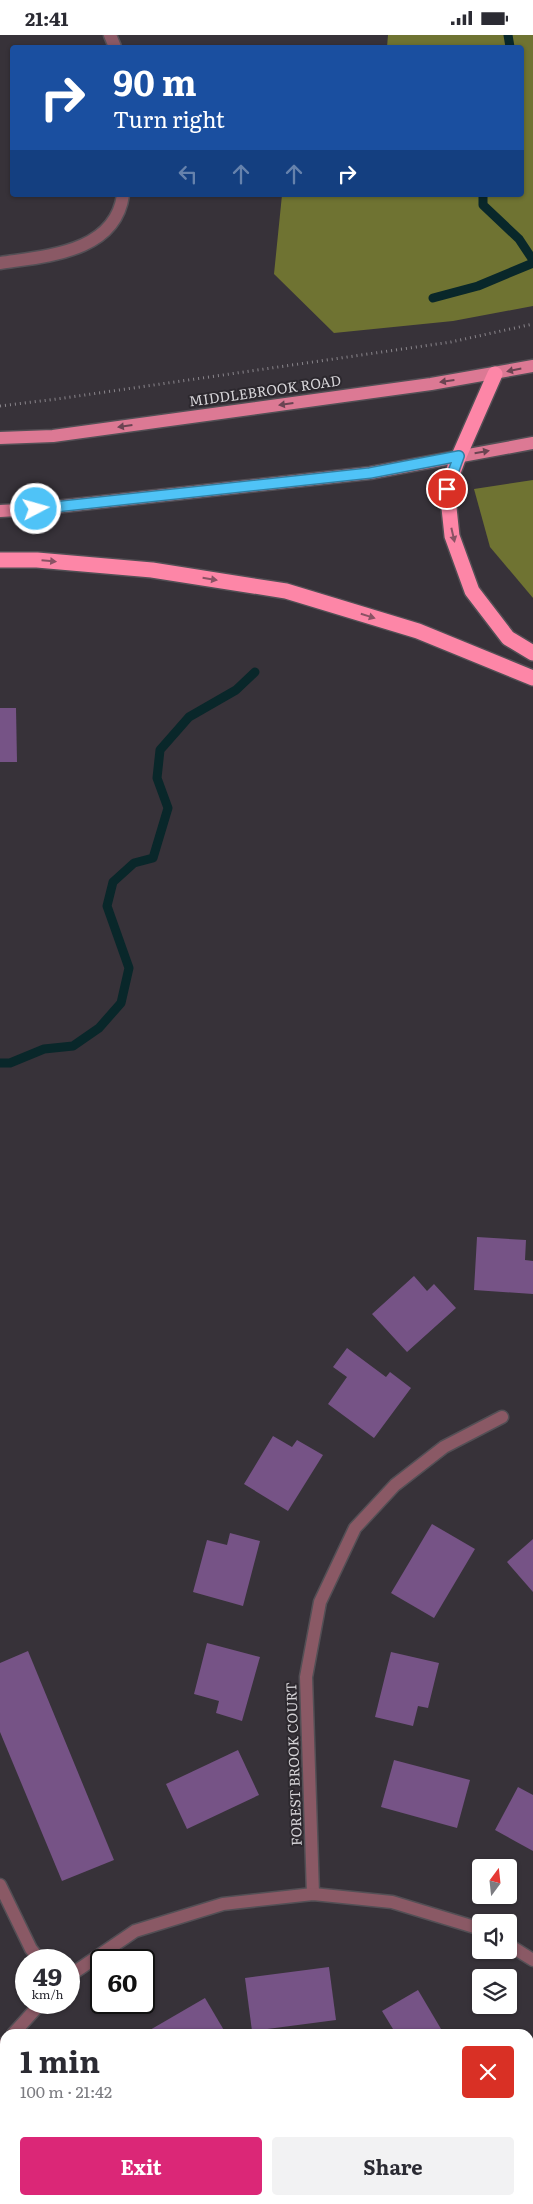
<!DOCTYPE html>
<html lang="en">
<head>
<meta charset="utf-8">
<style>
	:root { --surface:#fff; --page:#f2f2f3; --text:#2b2b33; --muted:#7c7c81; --accent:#db2777 }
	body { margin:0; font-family:Literata,serif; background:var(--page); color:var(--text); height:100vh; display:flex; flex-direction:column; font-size:19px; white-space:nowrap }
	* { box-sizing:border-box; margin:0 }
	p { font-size:16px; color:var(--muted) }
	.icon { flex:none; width:28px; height:28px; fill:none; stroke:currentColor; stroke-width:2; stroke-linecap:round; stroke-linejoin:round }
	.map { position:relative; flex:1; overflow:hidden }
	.drawer { position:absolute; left:0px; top:1994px; width:534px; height:176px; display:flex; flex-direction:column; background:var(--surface); border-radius:15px 15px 0 0; box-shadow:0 1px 4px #0004 }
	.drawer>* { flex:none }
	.top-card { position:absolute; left:10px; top:10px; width:514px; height:152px; border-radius:5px; box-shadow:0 1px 4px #0004; background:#1a4fa0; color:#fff; overflow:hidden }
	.needle { width:32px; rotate:15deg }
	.tools { position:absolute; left:472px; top:1824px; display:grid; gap:10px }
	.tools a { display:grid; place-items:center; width:45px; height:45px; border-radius:5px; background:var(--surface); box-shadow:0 1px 4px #0004; font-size:25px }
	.speed { position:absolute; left:15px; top:1914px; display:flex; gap:10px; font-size:25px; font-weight:700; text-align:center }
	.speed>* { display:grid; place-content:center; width:65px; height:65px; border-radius:50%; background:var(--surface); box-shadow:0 1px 4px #0004; line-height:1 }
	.speed small { font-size:12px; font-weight:400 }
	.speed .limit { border:2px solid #111; border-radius:8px; background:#fff; color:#111 }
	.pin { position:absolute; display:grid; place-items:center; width:42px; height:42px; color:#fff; margin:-21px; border:2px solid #fff; border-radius:50%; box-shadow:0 1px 5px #0007 }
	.me { position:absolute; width:55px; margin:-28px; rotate:84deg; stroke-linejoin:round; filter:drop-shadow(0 0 4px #0008) }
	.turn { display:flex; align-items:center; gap:18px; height:105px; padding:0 20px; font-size:22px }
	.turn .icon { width:65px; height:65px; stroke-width:2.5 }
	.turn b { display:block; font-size:35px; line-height:42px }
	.lanes { display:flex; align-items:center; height:48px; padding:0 20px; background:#0003; justify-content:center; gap:25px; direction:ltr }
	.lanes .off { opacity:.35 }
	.round { display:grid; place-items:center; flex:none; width:52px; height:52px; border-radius:5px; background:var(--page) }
	.head { display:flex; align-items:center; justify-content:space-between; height:85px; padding:0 20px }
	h1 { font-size:30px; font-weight:700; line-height:38px }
	.primary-button { display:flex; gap:10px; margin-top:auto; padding:10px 20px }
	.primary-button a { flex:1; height:58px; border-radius:5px; background:var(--accent); color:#fff; font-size:20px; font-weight:700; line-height:58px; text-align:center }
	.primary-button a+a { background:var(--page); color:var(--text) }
	.status { display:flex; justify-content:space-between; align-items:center; height:35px; padding:0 25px; background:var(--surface); direction:ltr }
	.status svg { height:14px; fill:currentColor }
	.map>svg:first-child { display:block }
	.forest { fill:#6f7332 }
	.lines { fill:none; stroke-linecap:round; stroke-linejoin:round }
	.stream { stroke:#09272a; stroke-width:9 }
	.building { fill:#765386 }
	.minor-casing { stroke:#534f55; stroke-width:15 }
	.major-casing { stroke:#534f55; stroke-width:15 }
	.highway-casing { stroke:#534f55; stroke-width:18 }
	.path { stroke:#89858b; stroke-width:3; stroke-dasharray:1 4; stroke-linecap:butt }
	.minor { stroke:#8a5965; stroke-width:12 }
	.major { stroke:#dc7994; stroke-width:12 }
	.highway { stroke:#fd86a7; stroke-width:15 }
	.oneway { fill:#6a4452 }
	.oneway2 { fill:#8a5264 }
	.route-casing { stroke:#337fa1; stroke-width:12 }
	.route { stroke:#4fc3f7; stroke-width:9 }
	.labels { text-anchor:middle; stroke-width:4; stroke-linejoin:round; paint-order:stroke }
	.street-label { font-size:14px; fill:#d5d3d7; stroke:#2c282e }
</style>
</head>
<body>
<div class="status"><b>21:41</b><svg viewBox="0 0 49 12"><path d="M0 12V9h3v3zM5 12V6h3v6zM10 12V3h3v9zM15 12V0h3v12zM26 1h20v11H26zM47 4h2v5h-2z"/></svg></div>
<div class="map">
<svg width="533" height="2169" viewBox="0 0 533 2169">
	<rect width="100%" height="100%" fill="#373239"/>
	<g class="forest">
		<polygon points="388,0 533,0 533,271 453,286 334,298 274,239 282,160 521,160 521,12 387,12"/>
		<polygon points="533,445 533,563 490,512 474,454"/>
	</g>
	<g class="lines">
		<g class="stream">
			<polyline points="508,0 510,12"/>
			<polyline points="483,160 483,170 519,204 533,225"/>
			<polyline points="433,263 478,251 533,228"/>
			<polyline points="0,1028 10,1028 44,1014 73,1011 99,993 121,968 129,933 107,871 113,847 134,828 153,823 168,773 157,743 160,715 189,682 236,655 255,637"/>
		</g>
	</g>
	<g class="building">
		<polygon points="0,673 16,673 17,727 0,727"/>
		<polygon points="477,1202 526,1205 525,1225 533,1226 533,1259 474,1255"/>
		<polygon points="414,1241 427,1256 434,1249 456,1273 407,1317 372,1279"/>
		<polygon points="347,1313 386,1342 390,1337 411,1353 374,1403 328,1369 347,1342 333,1332"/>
		<polygon points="273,1401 292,1412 297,1405 323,1420 288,1476 244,1449"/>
		<polygon points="432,1489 475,1514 434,1583 391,1558"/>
		<polygon points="230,1498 260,1506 243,1571 193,1557 207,1505 227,1510"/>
		<polygon points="533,1504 533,1557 507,1527"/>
		<polygon points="207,1608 260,1622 242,1686 216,1678 219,1666 194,1659"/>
		<polygon points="28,1616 114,1825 62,1846 0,1697 0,1628"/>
		<polygon points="391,1617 439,1628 428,1673 418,1671 413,1691 375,1682"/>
		<polygon points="238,1715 259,1760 187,1794 166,1749"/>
		<polygon points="394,1725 470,1745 457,1793 381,1772"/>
		<polygon points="518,1752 533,1760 533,1816 495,1795"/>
		<polygon points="329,1932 336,1985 252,1996 245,1943"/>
		<polygon points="418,1955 444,1999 396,1999 382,1976"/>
		<polygon points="205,1963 225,1997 143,1999"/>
		<polygon points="529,2115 533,2116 533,2166 529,2166"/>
		<polygon points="5,2150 5,2165 43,2165 40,2169 0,2169 0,2157"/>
		<polygon points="232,2165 302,2165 299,2169 229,2169"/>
		<polygon points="469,2165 485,2165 488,2169 463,2169"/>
	</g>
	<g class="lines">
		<g class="minor-casing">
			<g id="minor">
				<polyline points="110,0 115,12"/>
				<path d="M0,228C45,221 115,218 123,160"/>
				<polyline points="0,1850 31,1914 40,1925"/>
				<polyline points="313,1859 306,1642 320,1567 355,1493 395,1450 444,1412 502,1382"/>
				<polyline points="509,1910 533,1925"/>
				<polyline points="69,1941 135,1896 223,1869 313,1859 392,1867 481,1894"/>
				<polyline points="13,1999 41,1968"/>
				<polyline points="0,2014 5,2008"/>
				<polyline points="529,2044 533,2041"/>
				<polyline points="377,2169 381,2165"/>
			</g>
		</g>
		<g class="major-casing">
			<g id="major">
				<polyline points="0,403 53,401 431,349 533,331"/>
				<polyline points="0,476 36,474 370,438 533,408"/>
			</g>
		</g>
		<g class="highway-casing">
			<g id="highway">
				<polyline points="495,339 459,421 447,454 452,501 472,556 508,603 533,618"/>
				<polyline points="0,525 37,525 152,535 286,556 418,596 533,643"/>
			</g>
		</g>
		<polyline class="path" points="0,371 57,364 451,307 533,289"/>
		<use href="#minor" class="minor"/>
		<use href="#major" class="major"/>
		<use href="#highway" class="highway"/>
	</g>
	<defs><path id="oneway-solid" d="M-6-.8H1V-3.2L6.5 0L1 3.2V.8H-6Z" transform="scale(1.25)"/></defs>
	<g class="oneway">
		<use href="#oneway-solid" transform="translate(514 335) rotate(168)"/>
		<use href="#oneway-solid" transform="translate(447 346) rotate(172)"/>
		<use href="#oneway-solid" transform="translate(286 369) rotate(172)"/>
		<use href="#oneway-solid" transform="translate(125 391) rotate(172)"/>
		<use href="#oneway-solid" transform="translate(482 417) rotate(-10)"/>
	</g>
	<g class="oneway2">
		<use href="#oneway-solid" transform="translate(453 500) rotate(77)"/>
		<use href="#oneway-solid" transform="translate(49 526) rotate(5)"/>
		<use href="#oneway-solid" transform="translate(210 544) rotate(9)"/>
		<use href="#oneway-solid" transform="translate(368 581) rotate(17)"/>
	</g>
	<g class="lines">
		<g class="route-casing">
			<polyline id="route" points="36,474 370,438 459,421 447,454"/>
		</g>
		<use href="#route" class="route"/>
	</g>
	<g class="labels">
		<g class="street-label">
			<text transform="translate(265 356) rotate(-8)" y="5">MIDDLEBROOK ROAD</text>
			<text transform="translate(294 1729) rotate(-92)" y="5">FOREST BROOK COURT</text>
		</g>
	</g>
</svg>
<div class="tools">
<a><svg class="needle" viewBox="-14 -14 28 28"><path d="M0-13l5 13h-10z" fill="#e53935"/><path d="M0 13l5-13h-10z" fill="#7c7c81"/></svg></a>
<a><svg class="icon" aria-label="sound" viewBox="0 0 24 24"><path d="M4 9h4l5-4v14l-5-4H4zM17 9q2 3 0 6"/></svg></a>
<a><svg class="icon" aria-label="layers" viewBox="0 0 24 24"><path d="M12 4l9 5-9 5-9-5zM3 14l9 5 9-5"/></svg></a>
</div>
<div class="speed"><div>49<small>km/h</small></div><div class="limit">60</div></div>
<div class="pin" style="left:447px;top:454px;background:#d93025"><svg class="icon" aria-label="arrive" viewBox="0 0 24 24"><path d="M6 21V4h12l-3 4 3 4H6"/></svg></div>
<svg class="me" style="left:36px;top:474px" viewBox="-20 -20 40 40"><circle r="17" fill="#4fc3f7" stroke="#fff" stroke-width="3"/><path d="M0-11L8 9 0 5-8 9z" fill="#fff"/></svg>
<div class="top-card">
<div class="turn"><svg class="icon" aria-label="right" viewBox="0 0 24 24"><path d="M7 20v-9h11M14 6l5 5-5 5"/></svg><div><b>90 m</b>Turn right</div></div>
<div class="lanes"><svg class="icon off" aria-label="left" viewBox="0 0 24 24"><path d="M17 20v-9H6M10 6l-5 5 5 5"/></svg><svg class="icon off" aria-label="ahead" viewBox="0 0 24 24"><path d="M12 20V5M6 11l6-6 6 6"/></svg><svg class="icon off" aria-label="ahead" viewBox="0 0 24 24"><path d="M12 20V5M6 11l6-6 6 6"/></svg><svg class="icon" aria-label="right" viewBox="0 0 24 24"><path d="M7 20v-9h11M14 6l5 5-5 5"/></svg></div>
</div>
<section class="drawer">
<div class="head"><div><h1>1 min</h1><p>100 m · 21:42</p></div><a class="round" style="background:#d93025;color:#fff"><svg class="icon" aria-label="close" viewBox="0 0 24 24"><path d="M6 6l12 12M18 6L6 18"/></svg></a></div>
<div class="primary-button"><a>Exit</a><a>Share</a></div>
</section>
</div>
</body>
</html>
